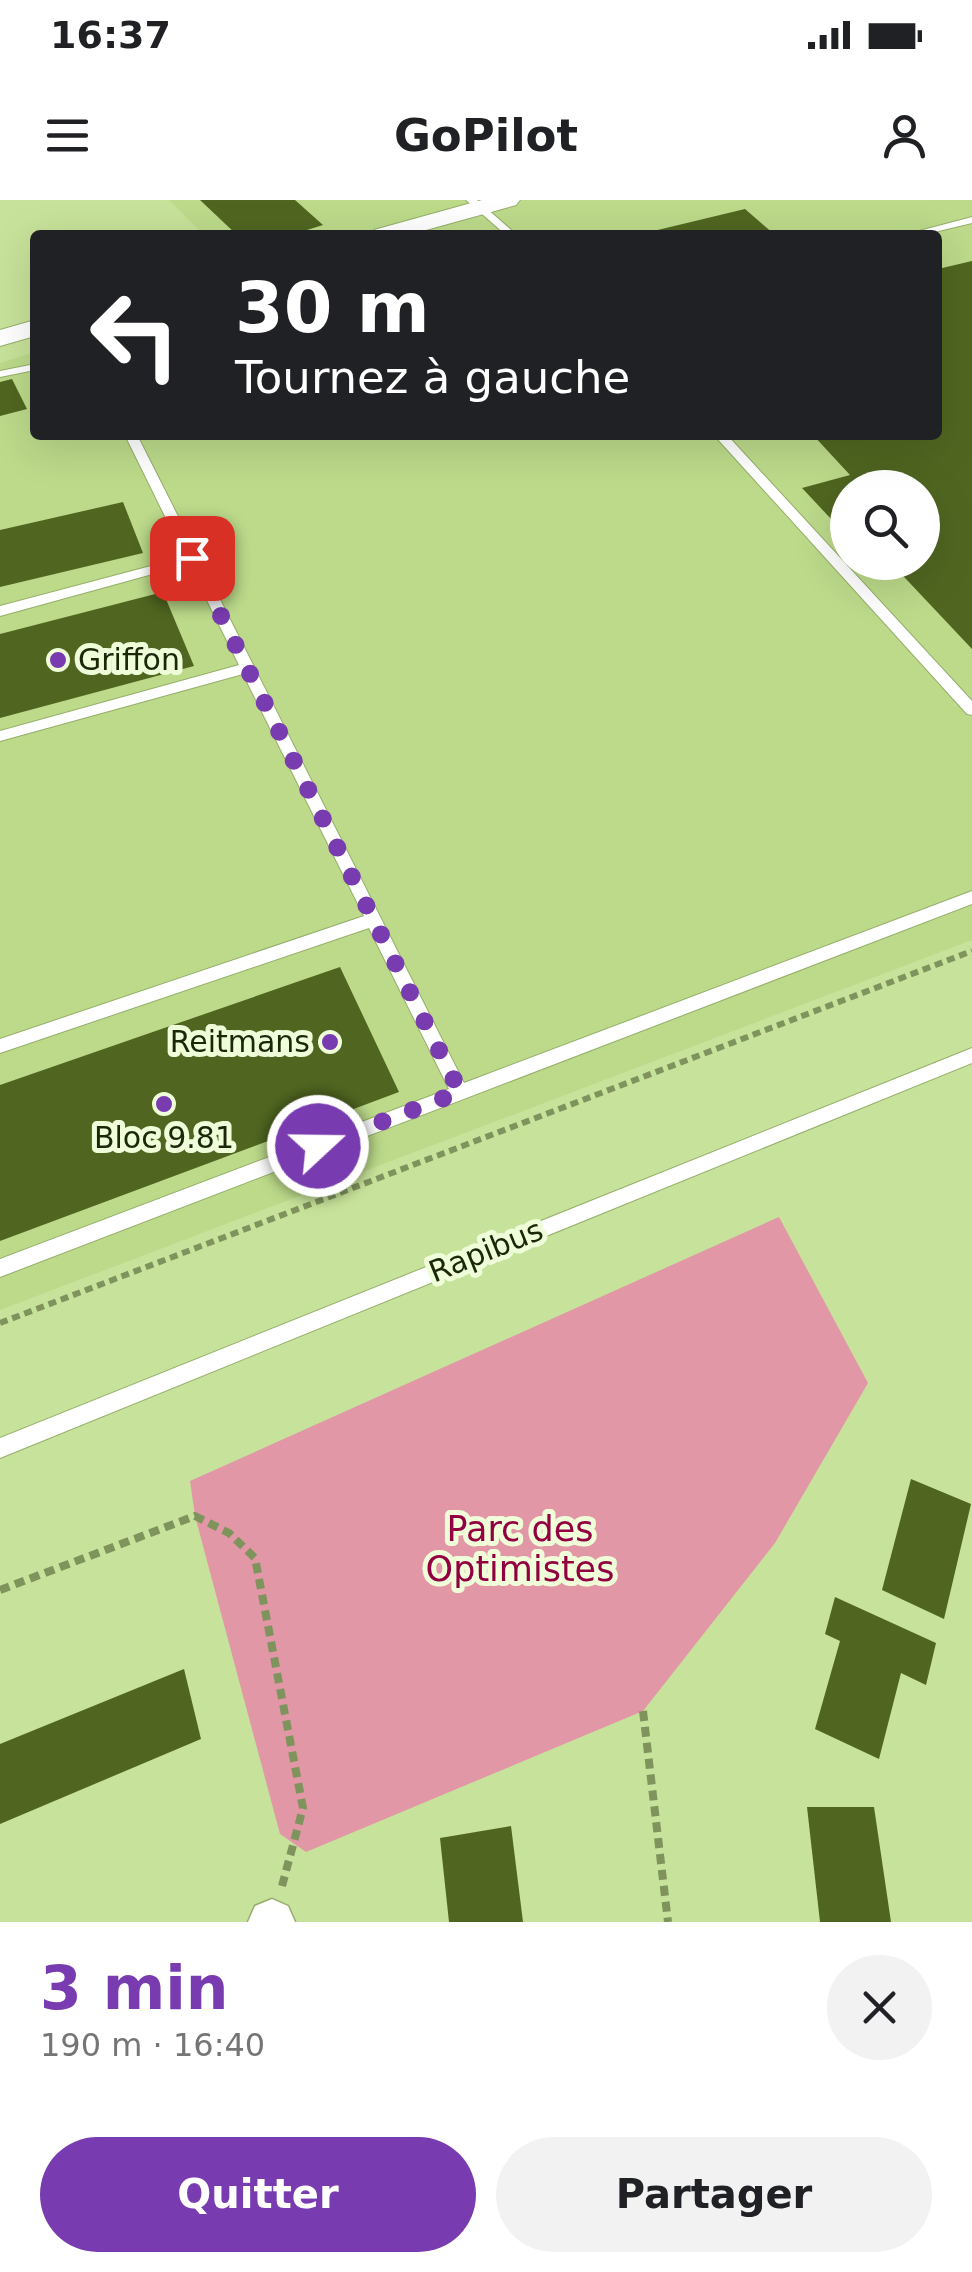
<!DOCTYPE html>
<html lang="fr">
<head>
<meta charset="utf-8">
<style>
	:root { --surface:#fff; --page:#f2f2f2; --text:#202124; --muted:#757577; --accent:#793bb0 }
	body { margin:0; font-family:"DejaVu Sans",sans-serif; background:var(--page); color:var(--text); height:100vh; display:flex; flex-direction:column; font-size:38px; white-space:nowrap }
	* { box-sizing:border-box; margin:0 }
	p { font-size:32px; color:var(--muted) }
	.icon { flex:none; width:55px; height:55px; fill:none; stroke:currentColor; stroke-width:2; stroke-linecap:round; stroke-linejoin:round }
	.map { position:relative; height:1722px; overflow:hidden }
	.drawer { display:flex; flex-direction:column; background:var(--surface); flex:1 }
	.drawer>* { flex:none }
	.banner { position:absolute; left:30px; top:30px; width:912px; height:210px; border-radius:10px; box-shadow:0 10px 40px #0002; background:#202124; color:#fff; overflow:hidden }
	.fabs { position:absolute; left:830px; top:270px; display:grid; gap:20px }
	.fabs a { display:grid; place-items:center; width:110px; height:110px; border-radius:50%; background:var(--surface); box-shadow:0 10px 40px #0002; font-size:50px }
	.pin { position:absolute; display:grid; place-items:center; width:85px; height:85px; color:#fff; margin:-42px; border-radius:20px; box-shadow:0 5px 15px #0006 }
	.me { position:absolute; width:110px; margin:-55px; rotate:69deg; stroke-linejoin:round; filter:drop-shadow(0 0 8px #0008) }
	.turn { display:flex; align-items:center; gap:35px; height:210px; padding:0 40px; font-size:45px }
	.turn .icon { width:130px; height:130px; stroke-width:2.5 }
	.turn b { display:block; font-size:70px; line-height:85px }
	.round { display:grid; place-items:center; flex:none; width:105px; height:105px; border-radius:52px; background:var(--page) }
	.summary { display:flex; align-items:center; justify-content:space-between; height:170px; padding:0 40px }
	h1 { font-size:60px; font-weight:800; line-height:75px; color:var(--accent) }
	.action { display:flex; gap:20px; margin-top:auto; padding:20px 40px }
	.action a { flex:1; height:115px; border-radius:60px; background:var(--accent); color:#fff; font-size:40px; font-weight:800; line-height:115px; text-align:center }
	.action a+a { background:var(--page); color:var(--text) }
	.status { display:flex; justify-content:space-between; align-items:center; height:70px; padding:0 50px; background:var(--surface); direction:ltr }
	.status svg { height:28px; fill:currentColor }
	header { display:flex; justify-content:space-between; align-items:center; height:130px; padding:0 40px; background:var(--surface); font-size:45px; font-weight:800 }
	.map>svg:first-child { display:block }
	.built { fill:#bcda8a; fill-rule:evenodd }
	.green { fill:#e297a7 }
	.building { fill:#506620 }
	.lines { fill:none; stroke-linecap:round; stroke-linejoin:round }
	.service-casing { stroke:#95ae68; stroke-width:2 }
	.minor-casing { stroke:#95ae68; stroke-width:3 }
	.tertiary-casing { stroke:#95ae68; stroke-width:2 }
	.path-far1 { stroke:#7f935d; stroke-width:6; stroke-dasharray:8 5; stroke-linecap:butt }
	.path { stroke:#7f935d; stroke-width:8; stroke-dasharray:10 6; stroke-linecap:butt }
	.service { fill:#fff; fill-rule:evenodd }
	.minor { fill:#fff; fill-rule:evenodd }
	.tertiary { fill:#fff; fill-rule:evenodd }
	.route { stroke:#793bb0; stroke-width:18; stroke-dasharray:0 32.4 }
	.poi-dot { fill:#793bb0; stroke:#effdd9; stroke-width:4 }
	.labels { text-anchor:middle; stroke-width:10; stroke-linejoin:round; paint-order:stroke }
	.poi-label { font-size:30px; fill:#1c2609; stroke:#effdd9; text-anchor:start }
	.street-label { font-size:30px; fill:#1c2609; stroke:#effdd9 }
	.near-park-label { font-size:35px; fill:#930042; stroke:#effdd9 }
</style>
</head>
<body>
<div class="status"><b>16:37</b><svg viewBox="0 0 49 12"><path d="M0 12V9h3v3zM5 12V6h3v6zM10 12V3h3v9zM15 12V0h3v12zM26 1h20v11H26zM47 4h2v5h-2z"/></svg></div>
<header><svg class="icon" aria-label="menu" viewBox="0 0 24 24"><path d="M4 6h16M4 12h16M4 18h16"/></svg>GoPilot<svg class="icon" aria-label="person" viewBox="0 0 24 24"><circle cx="12" cy="8" r="4"/><path d="M4 21q1-7 8-7t8 7"/></svg></header>
<div class="map">
<svg width="972" height="1722" viewBox="0 0 972 1722">
	<rect width="100%" height="100%" fill="#c7e29a"/>
	<path class="built" d="M169,0H972V740L0,1110V163L35,152V235H938V35H204ZM848,288H922V362H848Z"/>
	<polygon class="green" points="779,1017 868,1183 775,1343 643,1511 306,1652 280,1634 195,1316 190,1281"/>
	<g class="building">
		<polygon points="200,0 295,0 323,25 291,35 237,35"/>
		<polygon points="745,9 775,35 641,35 641,34"/>
		<polygon points="972,61 972,449 890,362 922,362 922,288 848,288 848,337 802,288 850,275 813,235 938,235 938,69"/>
		<polygon points="12,179 27,209 0,216 0,182"/>
		<polygon points="123,302 143,353 0,387 0,330"/>
		<polygon points="163,392 194,466 0,518 0,434"/>
		<polygon points="340,767 399,892 0,1041 0,885"/>
		<polygon points="911,1279 971,1304 944,1419 882,1390"/>
		<polygon points="835,1397 936,1443 926,1485 901,1473 879,1559 815,1529 840,1441 825,1434"/>
		<polygon points="184,1469 201,1539 0,1624 0,1544"/>
		<polygon points="807,1607 874,1607 891,1722 820,1722"/>
		<polygon points="511,1626 523,1722 449,1722 440,1638"/>
	</g>
	<g class="lines">
		<g class="service-casing">
			<g id="service">
				<polygon points="466,0 477,0 517,35 506,35"/>
				<polygon points="972,17 972,23 922,35 904,35"/>
				<polygon points="35,164 35,170 0,177 0,171"/>
				<polygon points="125,235 137,235 464,883 972,691 972,704 0,1077 0,1059 449,889 369,728 0,853 0,839 364,716 243,474 0,541 0,531 239,465 189,364 0,416 0,406 185,357"/>
				<polygon points="714,235 727,235 972,501 972,515 967,514"/>
				<polygon points="972,848 972,863 0,1258 0,1238"/>
			</g>
		</g>
		<g class="minor-casing">
			<polygon id="minor" points="272,1699 288,1706 295,1722 248,1722 255,1706"/>
		</g>
		<g class="tertiary-casing">
			<g id="tertiary">
				<polygon points="482,0 520,0 516,5 408,35 370,35 374,30"/>
				<polygon points="35,120 35,136 0,146 0,130"/>
			</g>
		</g>
		<polyline class="path-far1" points="0,1123 972,751"/>
		<g class="path">
			<polyline points="0,1390 195,1316 229,1333 255,1358 303,1608 282,1686"/>
			<polyline points="643,1511 668,1722"/>
		</g>
		<use href="#service" class="service"/>
		<use href="#minor" class="minor"/>
		<use href="#tertiary" class="tertiary"/>
	</g>
	<g class="lines">
		<polyline class="route" points="192,358 460,892 318,946"/>
	</g>
	<g class="poi-dot">
		<circle cx="58" cy="460" r="10"/>
		<circle cx="330" cy="842" r="10"/>
		<circle cx="164" cy="904" r="10"/>
	</g>
	<g class="labels">
		<g class="poi-label">
			<text x="78" y="470">Griffon</text>
			<text x="310" y="852" text-anchor="end">Reitmans</text>
			<text x="164" y="948" text-anchor="middle">Bloc 9.81</text>
		</g>
		<g class="street-label">
			<text transform="translate(486 1051) rotate(-22)" y="10">Rapibus</text>
		</g>
		<g class="near-park-label">
			<text x="520" y="1341">Parc des<tspan x="520" dy="40">Optimistes</tspan></text>
		</g>
	</g>
</svg>
<div class="fabs">
<a><svg class="icon" aria-label="search" viewBox="0 0 24 24"><circle cx="10" cy="10" r="6"/><path d="M15 15l6 6"/></svg></a>
</div>
<div class="pin" style="left:192px;top:358px;background:#d93025"><svg class="icon" aria-label="arrive" viewBox="0 0 24 24"><path d="M6 21V4h12l-3 4 3 4H6"/></svg></div>
<svg class="me" style="left:318px;top:946px" viewBox="-20 -20 40 40"><circle r="17" fill="#793bb0" stroke="#fff" stroke-width="3"/><path d="M0-11L8 9 0 5-8 9z" fill="#fff"/></svg>
<div class="banner">
<div class="turn"><svg class="icon" aria-label="left" viewBox="0 0 24 24"><path d="M17 20v-9H6M10 6l-5 5 5 5"/></svg><div><b>30 m</b>Tournez à gauche</div></div>
</div>
</div>
<section class="drawer">
<div class="summary"><div><h1>3 min</h1><p>190 m · 16:40</p></div><a class="round"><svg class="icon" aria-label="close" viewBox="0 0 24 24"><path d="M6 6l12 12M18 6L6 18"/></svg></a></div>
<div class="action"><a>Quitter</a><a>Partager</a></div>
</section>
</body>
</html>
